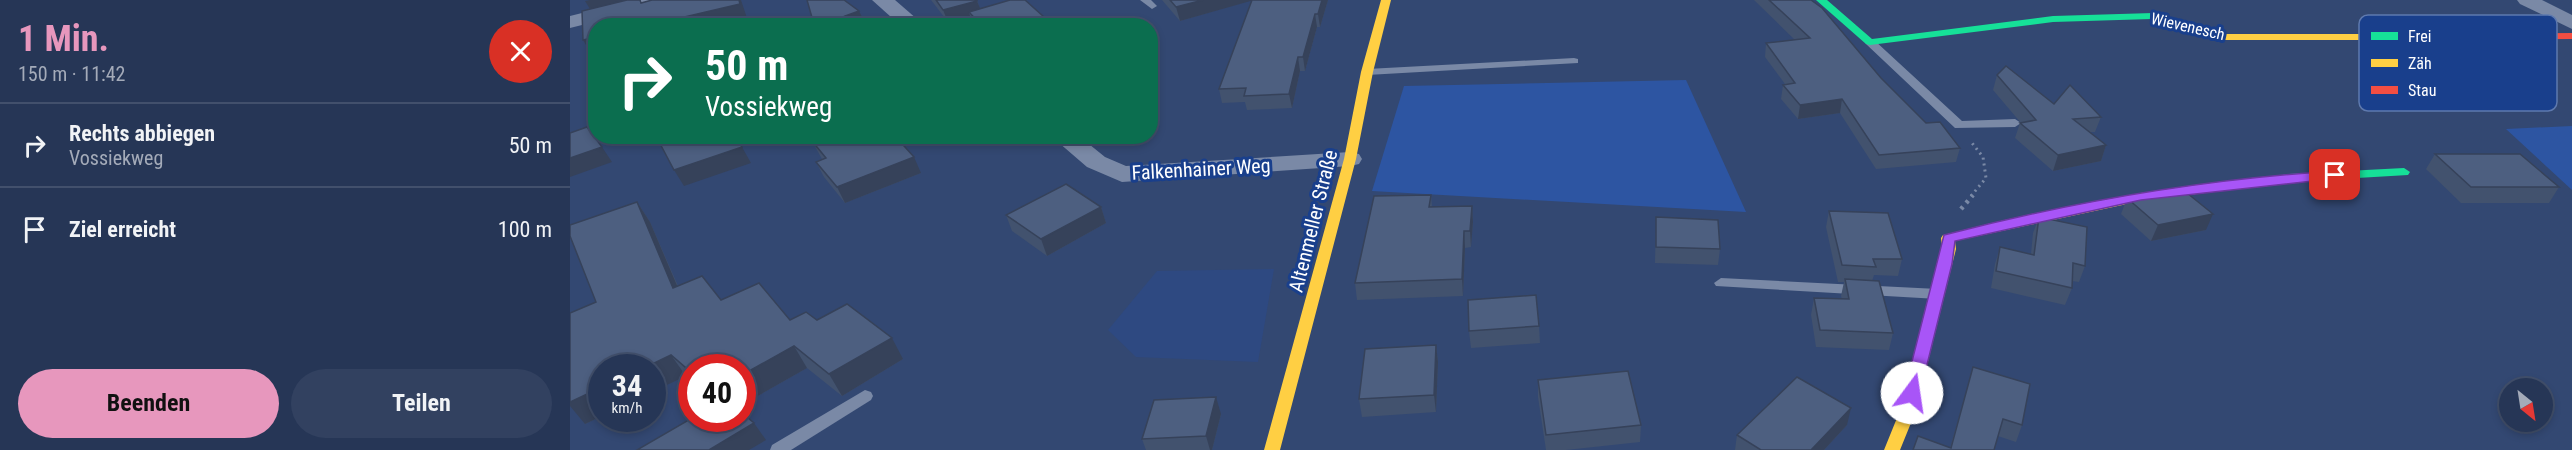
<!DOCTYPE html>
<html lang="de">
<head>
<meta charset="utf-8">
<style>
	:root { --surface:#263656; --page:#324160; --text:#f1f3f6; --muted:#a4abb9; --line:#42506c; --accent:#e797bd }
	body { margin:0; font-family:"Roboto Condensed",sans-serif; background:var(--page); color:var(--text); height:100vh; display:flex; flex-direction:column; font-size:22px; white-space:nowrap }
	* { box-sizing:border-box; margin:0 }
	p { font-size:20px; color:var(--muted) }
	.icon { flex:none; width:33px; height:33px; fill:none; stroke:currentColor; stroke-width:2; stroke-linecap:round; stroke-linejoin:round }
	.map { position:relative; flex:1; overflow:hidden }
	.drawer { display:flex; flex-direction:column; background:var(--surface); width:570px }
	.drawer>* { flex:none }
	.banner { position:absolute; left:18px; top:18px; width:570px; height:126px; border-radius:24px; box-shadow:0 3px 9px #0003,0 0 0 2px var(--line); background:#0b6e4f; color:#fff; overflow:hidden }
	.needle { width:39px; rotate:150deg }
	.tools { position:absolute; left:1929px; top:378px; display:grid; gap:12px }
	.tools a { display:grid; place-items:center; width:54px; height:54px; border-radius:50%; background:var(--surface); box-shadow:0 3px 9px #0003,0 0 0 2px var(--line); font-size:30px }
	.speed { position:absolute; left:18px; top:354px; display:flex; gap:12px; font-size:30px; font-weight:700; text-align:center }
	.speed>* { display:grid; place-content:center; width:78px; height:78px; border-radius:50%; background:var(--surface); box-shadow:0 3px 9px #0003,0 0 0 2px var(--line); line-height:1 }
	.speed small { font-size:15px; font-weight:400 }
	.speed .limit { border:9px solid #d22; background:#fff; color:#111 }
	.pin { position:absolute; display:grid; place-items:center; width:51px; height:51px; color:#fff; margin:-26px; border-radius:12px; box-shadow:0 3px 9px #0006 }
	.me { position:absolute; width:66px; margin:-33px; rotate:14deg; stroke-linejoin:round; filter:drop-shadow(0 0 4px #0008) }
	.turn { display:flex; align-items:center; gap:21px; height:126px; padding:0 18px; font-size:27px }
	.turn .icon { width:78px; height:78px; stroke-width:2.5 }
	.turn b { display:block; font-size:42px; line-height:51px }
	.round { display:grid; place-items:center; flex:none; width:63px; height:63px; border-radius:32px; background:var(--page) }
	.overview { display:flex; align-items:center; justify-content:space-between; height:102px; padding:0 18px }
	h1 { font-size:36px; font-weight:700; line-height:45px; color:var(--accent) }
	.primary-button { display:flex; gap:12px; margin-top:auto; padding:12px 18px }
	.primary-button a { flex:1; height:69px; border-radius:36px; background:var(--accent); color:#111; font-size:24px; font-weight:700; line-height:69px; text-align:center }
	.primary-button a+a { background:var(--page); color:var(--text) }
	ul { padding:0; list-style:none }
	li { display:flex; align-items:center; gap:18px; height:84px; padding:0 18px; border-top:2px solid var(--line) }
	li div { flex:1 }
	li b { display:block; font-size:22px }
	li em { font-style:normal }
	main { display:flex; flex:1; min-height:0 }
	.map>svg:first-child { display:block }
	.green { fill:#2d55a2 }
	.water { fill:#2e4981 }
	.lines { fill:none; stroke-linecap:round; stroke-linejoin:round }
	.path-far1 { stroke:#7a89a6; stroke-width:3; stroke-dasharray:2 4; stroke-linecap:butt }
	.path { stroke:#7a89a6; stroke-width:4.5; stroke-dasharray:3 5; stroke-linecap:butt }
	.lane { fill:#7a89a6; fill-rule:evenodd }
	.street { fill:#7a89a6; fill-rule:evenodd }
	.fast { fill:#16e098; fill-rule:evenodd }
	.slow { fill:#ffcf43; fill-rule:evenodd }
	.jam { fill:#f24e42; fill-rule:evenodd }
	.wall { fill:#42526e }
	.shaded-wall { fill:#36425a }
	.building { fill:#4d5f80; stroke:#36425a; stroke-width:1.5 }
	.route { fill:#a855f7; stroke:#6d37a1; stroke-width:1.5 }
	.labels { text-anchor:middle; stroke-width:6; stroke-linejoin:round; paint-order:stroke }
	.far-street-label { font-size:16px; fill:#fff; stroke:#193f8c }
	.street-label { font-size:20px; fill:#fff; stroke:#193f8c }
	.key { fill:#193f8c; stroke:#5e79ae; stroke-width:1.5 }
	.key-label { font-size:16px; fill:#fff }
</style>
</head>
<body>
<main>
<section class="drawer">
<div class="overview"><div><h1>1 Min.</h1><p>150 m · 11:42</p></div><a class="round" style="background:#d93025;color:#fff"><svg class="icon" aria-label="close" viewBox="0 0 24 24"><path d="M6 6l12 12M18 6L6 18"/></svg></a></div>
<ul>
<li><svg class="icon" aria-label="right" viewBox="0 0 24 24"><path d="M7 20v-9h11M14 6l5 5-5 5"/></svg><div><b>Rechts abbiegen</b><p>Vossiekweg</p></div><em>50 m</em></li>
<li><svg class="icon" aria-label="arrive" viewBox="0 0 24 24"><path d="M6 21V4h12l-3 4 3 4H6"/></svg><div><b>Ziel erreicht</b></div><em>100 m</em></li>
</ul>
<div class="primary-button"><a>Beenden</a><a>Teilen</a></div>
</section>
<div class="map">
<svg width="2002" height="450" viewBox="0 0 2002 450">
	<rect width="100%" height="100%" fill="#334872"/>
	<g class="green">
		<polygon points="1116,80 1176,212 802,191 834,86"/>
		<polygon points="2002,126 2002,190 1936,129"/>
	</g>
	<polygon class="water" points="704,269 688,362 566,357 538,330 587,271"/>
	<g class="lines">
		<polyline class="path-far1" points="1401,196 1416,178 1413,157 1402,143"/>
		<polyline class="path" points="1391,209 1403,195"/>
		<g class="lane">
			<polygon points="570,0 581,0 587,6 582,9"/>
			<polygon points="1300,39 1304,40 1392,121 1445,119 1451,123 1445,127 1385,128 1296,44 1295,42"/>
			<polygon points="1004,58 1008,59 1008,63 797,75 791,72 797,69"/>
			<polygon points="1151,278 1368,289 1375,294 1368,299 1146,286 1144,283"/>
			<polygon points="295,390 301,392 303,396 301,400 221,450 200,450 202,445"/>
		</g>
		<g class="street">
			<polygon points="64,0 99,0 96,4 0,28 0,16"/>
			<polygon points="302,0 325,0 355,26 331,26"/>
			<polygon points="1947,0 1972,0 2002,15 2002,29 1950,4"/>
			<polygon points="481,136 509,136 535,157 556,166 780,152 789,154 792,159 789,164 780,166 552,182 517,167"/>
		</g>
		<g class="fast">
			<polygon points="1246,0 1257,0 1302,39 1483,16 1583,13 1597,19 1592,22 1582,19 1483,22 1300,45 1296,44"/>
			<polygon points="1834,168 1840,172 1838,175 1719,182 1668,189 1662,185 1668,181 1719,174"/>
		</g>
		<g class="slow">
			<polygon points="811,0 821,0 803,72 786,159 710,450 694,450 774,159 791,72"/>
			<polygon points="1592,16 1650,34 1909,34 1914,37 1909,40 1649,40 1588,21 1587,19"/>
			<polygon points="1668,181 1673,182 1674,185 1673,188 1571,201 1385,241 1386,249 1345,413 1330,450 1314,450 1329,413 1372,249 1371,238 1373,235 1571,193"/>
		</g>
		<polygon class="jam" points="2002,33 2002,39 1909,40 1904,37 1909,34"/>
	</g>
	<g class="wall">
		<polygon points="361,0 407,0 410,9 484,26 404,26 400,16 378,22"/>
		<polygon points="592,0 758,0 750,27 747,27 735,71 730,71 722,108 677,110 675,102 652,103 649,89 682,0 610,21"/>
		<polygon points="1184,0 1241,0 1311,78 1356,123 1390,148 1386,162 1306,169 1270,113 1228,119 1211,99 1213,85 1215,84 1195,57 1196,43 1225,40"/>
		<polygon points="1427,75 1484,104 1531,117 1525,132 1520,132 1536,145 1531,161 1483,171 1445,138 1450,123 1451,123 1423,90"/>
		<polygon points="242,141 351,173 275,203 254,177 246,162 252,159"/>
		<polygon points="1865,154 1989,187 1979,203 1891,203 1856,169"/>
		<polygon points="861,195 862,207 902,206 903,222 901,247 895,248 893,296 787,300 785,283"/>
		<polygon points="1557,198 1636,230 1581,241 1551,214"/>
		<polygon points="67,202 80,222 108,286 220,320 247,320 333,359 272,396 237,368 172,405 172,368 122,368 122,381 116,376 32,368 32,416 15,424 26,302"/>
		<polygon points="531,207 536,223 477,256 442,231 436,215"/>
		<polygon points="1259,211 1332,259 1328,276 1304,275 1302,281 1323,333 1319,350 1246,347 1241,315 1244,298 1272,299 1271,296 1274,282 1268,282 1256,227"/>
		<polygon points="1086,217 1150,249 1148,265 1085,263"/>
		<polygon points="1469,217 1515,266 1509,282 1502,281 1502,288 1495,305 1421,288 1425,264 1430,247 1461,254 1463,233"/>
		<polygon points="969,326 970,343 901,348 899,331"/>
		<polygon points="866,345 868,362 866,412 792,417 789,399"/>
		<polygon points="1403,367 1452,425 1446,442 1428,436 1380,448"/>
		<polygon points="968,380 1071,425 1070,442 996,450 976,450 968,397"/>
		<polygon points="651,414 642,450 576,450 572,439"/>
		<polygon points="1277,425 1254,450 1165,450 1167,435"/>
	</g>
	<g class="shaded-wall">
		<polygon points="20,0 55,0 20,9 15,1"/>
		<polygon points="169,0 171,0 177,18 146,26 76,26"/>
		<polygon points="633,0 684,0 610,21 606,7"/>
		<polygon points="752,0 758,0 750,27 748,14"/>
		<polygon points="407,1 412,13 399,12 400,16 378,22 373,10"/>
		<polygon points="289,11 296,25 279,26 275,16"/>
		<polygon points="745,14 747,27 735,71 733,57"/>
		<polygon points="26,37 26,54 22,55 13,40"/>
		<polygon points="728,57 730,71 722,108 719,94"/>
		<polygon points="1272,99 1270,113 1228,119 1230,105"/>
		<polygon points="1536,145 1531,161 1483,171 1488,155"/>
		<polygon points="32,147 42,162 0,177 0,158"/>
		<polygon points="172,147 181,163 114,186 104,170"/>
		<polygon points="344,157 351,173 275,203 267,187"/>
		<polygon points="67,202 80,222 117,309 103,288"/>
		<polygon points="902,206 903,222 901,247 900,231"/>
		<polygon points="531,207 536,223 477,256 471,239"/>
		<polygon points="1643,214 1636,230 1581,241 1588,225"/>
		<polygon points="894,231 895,248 893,296 892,279"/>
		<polygon points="322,338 333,359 272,396 259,374"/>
		<polygon points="866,345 868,362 866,412 864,395"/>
		<polygon points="224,346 237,368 172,405 172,375"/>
		<polygon points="101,355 116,376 82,392 82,368 74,368"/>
		<polygon points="32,387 32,416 15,424 0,406 0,402"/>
		<polygon points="646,397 651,414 642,450 640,450 636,436"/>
		<polygon points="1281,408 1277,425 1254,450 1241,450"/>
		<polygon points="184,423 196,440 179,450 139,450"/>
	</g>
	<g class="building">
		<polygon points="57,0 70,0 71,3 82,0 169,0 170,4 76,26 26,26 26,37 13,40 12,11"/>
		<polygon points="237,0 274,0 289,11 275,16 286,26 229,26 243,21"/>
		<polygon points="366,0 407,0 407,1 373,10"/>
		<polygon points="440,0 455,0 484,26 412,26 399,12"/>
		<polygon points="600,0 633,0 606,7"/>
		<polygon points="682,0 752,0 748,14 745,14 733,57 728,57 719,94 674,96 676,88 649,89"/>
		<polygon points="1199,0 1241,0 1252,8 1311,78 1356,123 1370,122 1390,148 1309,155 1272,99 1230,105 1213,85 1225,83 1196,43 1240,38"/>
		<polygon points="1436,66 1484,104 1500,85 1531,117 1503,119 1536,145 1488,155 1450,123 1466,120 1427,75"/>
		<polygon points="17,127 32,147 0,158 0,133"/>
		<polygon points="86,136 165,136 172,147 104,170"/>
		<polygon points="255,136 325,136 344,157 267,187 246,162 256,158 242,141"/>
		<polygon points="1865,154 1950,154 1989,187 1901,187"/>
		<polygon points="496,184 531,207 471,239 436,215"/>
		<polygon points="1612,189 1643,214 1588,225 1557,198"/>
		<polygon points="861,195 859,207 902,206 900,231 894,231 892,279 785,283 804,196"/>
		<polygon points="67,202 103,288 132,276 151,300 189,283 220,320 236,312 247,320 277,304 322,338 259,374 224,346 172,375 172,368 122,368 122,373 101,355 74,368 32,368 32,387 0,402 0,313 26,302 0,236 0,225"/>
		<polygon points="1259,211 1318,213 1332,259 1303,259 1306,267 1272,265"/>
		<polygon points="1086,217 1148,220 1150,249 1086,247"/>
		<polygon points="1469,217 1517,227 1515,266 1503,263 1502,288 1426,271 1430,247 1464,255"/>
		<polygon points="1275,279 1309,281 1323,333 1250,330 1244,298 1279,299"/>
		<polygon points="966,295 969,326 899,331 898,300"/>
		<polygon points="866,345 864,395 789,399 795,349"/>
		<polygon points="1403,367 1460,384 1452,425 1433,419 1424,450 1343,450 1348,436 1381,448"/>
		<polygon points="1058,371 1071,425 976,435 968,380"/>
		<polygon points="1227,377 1281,408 1241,450 1191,450 1167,435"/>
		<polygon points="646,397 636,436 572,439 584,400"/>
		<polygon points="172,413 184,423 139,450 67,450 122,418 172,418"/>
	</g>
	<path class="route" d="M1765,171L1772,175L1770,178L1571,200L1385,241L1382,264L1350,393L1342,399L1334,393L1374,235C1501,202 1634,179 1765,171Z"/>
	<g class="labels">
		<g class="far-street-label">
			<text transform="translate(1618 26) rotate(13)" y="6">Wievenesch</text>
		</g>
		<g class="street-label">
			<text transform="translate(631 169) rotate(-3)" y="7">Falkenhainer Weg</text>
			<text transform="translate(743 221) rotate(-76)" y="7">Altenmeller Straße</text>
		</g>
	</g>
	<rect x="1789" y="15" width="198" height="96" rx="9" class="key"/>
	<rect x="1801" y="32" width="27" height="8" fill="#16e098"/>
	<rect x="1801" y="59" width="27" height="8" fill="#ffcf43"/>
	<rect x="1801" y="86" width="27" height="8" fill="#f24e42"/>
	<g class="key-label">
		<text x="1838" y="42">Frei</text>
		<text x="1838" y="69">Zäh</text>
		<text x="1838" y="96">Stau</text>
	</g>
</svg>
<div class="tools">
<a><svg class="needle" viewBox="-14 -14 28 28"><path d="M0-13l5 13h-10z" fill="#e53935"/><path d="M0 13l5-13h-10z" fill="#a4abb9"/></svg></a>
</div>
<div class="speed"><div>34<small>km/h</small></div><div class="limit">40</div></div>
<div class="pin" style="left:1765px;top:175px;background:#d93025"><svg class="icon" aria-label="arrive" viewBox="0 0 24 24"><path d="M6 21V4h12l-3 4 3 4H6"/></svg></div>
<svg class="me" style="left:1342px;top:393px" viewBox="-20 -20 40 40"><circle r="19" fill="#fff"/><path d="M0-13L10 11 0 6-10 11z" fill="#a855f7"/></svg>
<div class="banner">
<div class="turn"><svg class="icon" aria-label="right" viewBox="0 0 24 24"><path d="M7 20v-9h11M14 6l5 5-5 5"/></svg><div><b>50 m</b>Vossiekweg</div></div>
</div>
</div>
</main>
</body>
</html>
